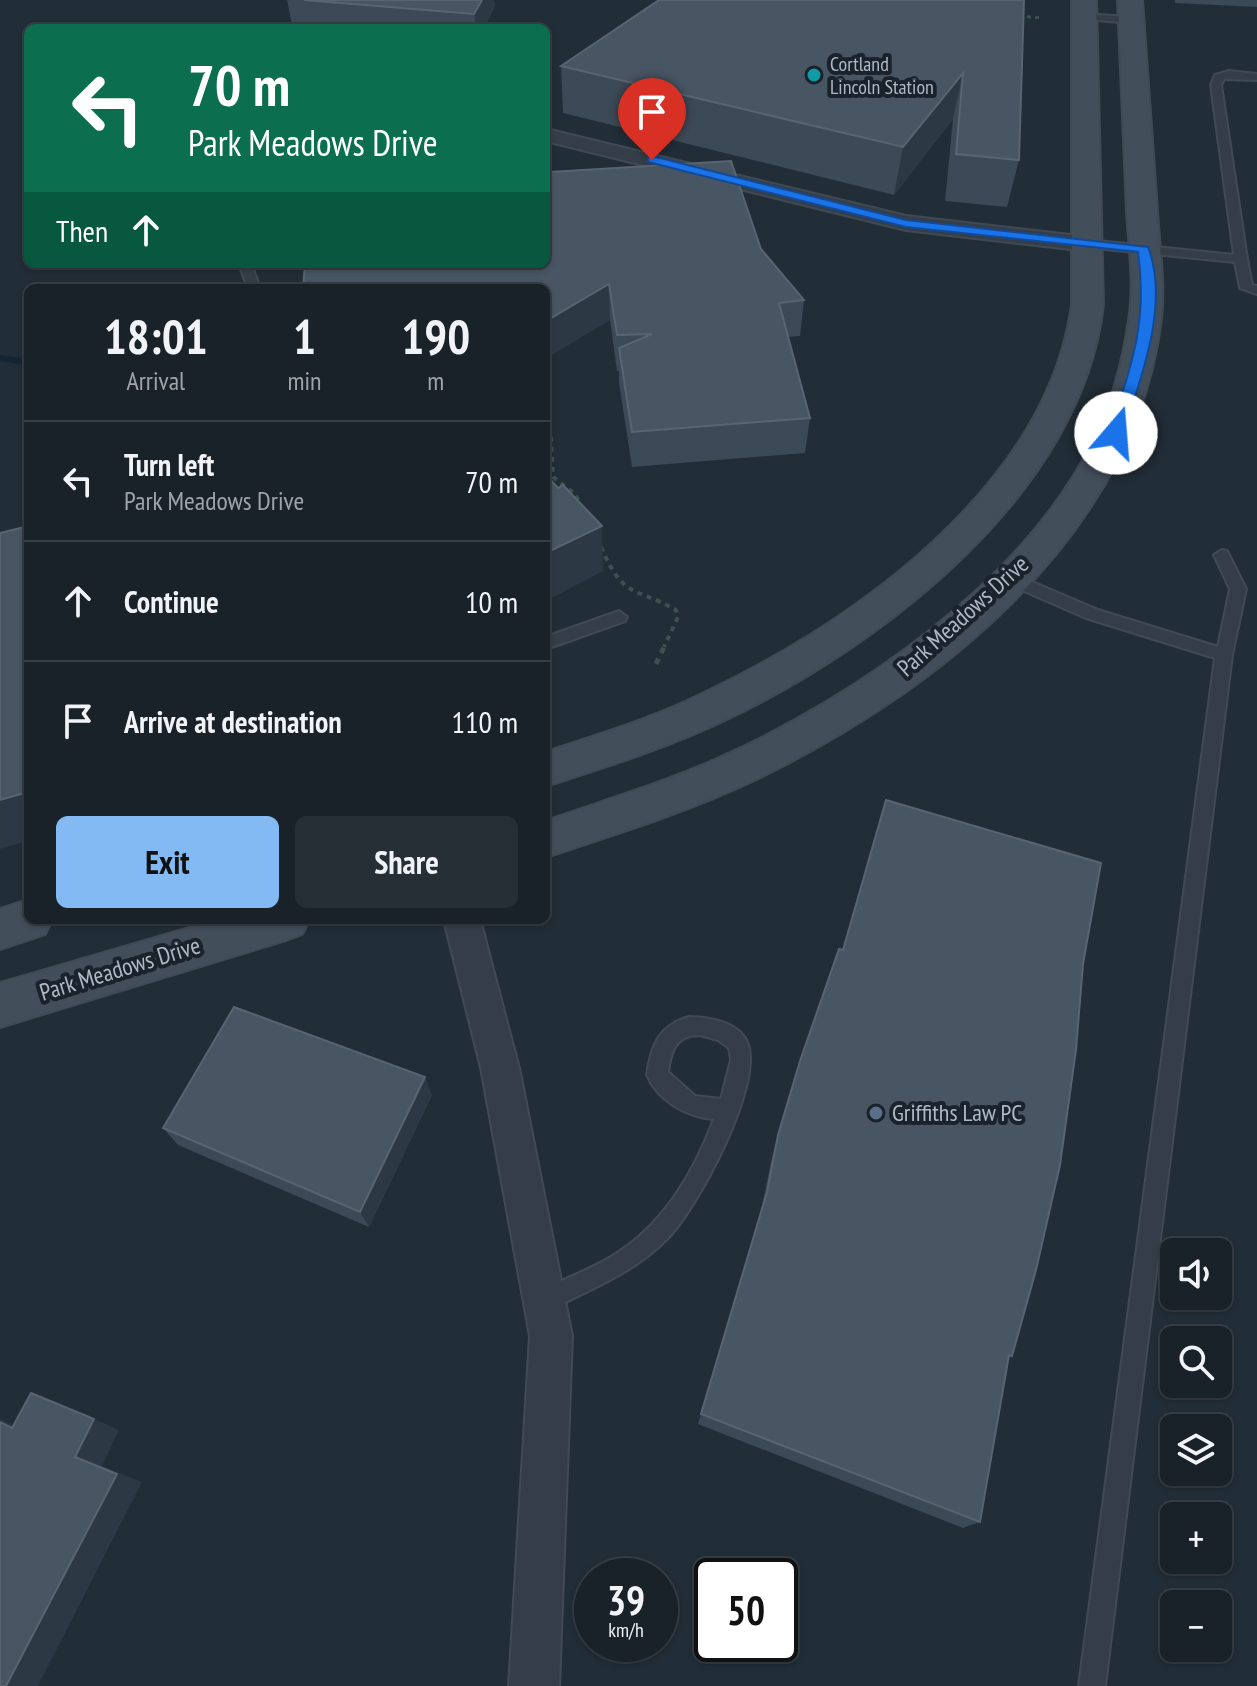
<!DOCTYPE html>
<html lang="en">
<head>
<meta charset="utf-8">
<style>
	:root { --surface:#192229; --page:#262f35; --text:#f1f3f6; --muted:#9fa4a8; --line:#373f46; --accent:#84baf4 }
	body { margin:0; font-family:"PT Sans Narrow",sans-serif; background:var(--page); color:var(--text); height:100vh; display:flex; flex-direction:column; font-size:30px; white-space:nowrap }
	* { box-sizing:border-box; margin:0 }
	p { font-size:26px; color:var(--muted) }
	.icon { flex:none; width:44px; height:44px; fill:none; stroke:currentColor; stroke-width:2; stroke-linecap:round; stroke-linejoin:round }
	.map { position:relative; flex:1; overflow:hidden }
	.sheet { position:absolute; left:24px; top:284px; width:526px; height:640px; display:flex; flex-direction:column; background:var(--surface); border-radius:12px; box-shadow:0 2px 6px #0004,0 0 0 2px var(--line) }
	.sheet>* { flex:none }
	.top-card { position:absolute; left:24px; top:24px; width:526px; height:244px; border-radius:12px; box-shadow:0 2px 6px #0004,0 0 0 2px var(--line); background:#0b6e4f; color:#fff; overflow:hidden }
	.controls { position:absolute; left:1160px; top:1238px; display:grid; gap:16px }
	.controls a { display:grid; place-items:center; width:72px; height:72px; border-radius:12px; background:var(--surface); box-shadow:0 2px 6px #0004,0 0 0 2px var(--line); font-size:40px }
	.speed { position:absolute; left:574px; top:1558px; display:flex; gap:16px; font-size:40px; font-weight:700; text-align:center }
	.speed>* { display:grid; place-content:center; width:104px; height:104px; border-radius:50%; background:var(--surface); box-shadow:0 2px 6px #0004,0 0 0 2px var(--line); line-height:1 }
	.speed small { font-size:20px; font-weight:400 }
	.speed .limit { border:4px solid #111; border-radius:12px; background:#fff; color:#111 }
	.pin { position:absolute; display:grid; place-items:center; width:68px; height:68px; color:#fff; margin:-82px -34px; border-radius:50% 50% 50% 0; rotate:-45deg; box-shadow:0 0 8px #0007 }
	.pin .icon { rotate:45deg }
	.me { position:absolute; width:88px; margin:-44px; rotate:18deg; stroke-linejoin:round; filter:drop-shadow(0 0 6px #0008) }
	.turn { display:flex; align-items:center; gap:28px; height:168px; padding:0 32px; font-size:36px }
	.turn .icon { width:104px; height:104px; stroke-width:2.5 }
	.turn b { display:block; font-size:56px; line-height:68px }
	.then { display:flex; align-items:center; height:76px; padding:0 32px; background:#0003; gap:16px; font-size:30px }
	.eta { display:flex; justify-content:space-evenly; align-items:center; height:136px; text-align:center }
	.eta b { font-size:48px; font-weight:600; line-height:56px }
	.action { display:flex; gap:16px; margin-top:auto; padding:16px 32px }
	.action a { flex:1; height:92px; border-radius:12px; background:var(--accent); color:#111; font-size:32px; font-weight:600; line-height:92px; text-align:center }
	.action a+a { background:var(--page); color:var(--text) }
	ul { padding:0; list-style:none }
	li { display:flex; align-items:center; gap:24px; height:120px; padding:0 32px; border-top:2px solid var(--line) }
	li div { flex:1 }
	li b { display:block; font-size:30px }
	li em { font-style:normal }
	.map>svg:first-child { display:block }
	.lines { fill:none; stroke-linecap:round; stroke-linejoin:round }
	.stream { fill:#152534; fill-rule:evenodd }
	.service-casing { stroke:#414a54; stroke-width:4 }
	.minor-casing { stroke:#414a54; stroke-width:4 }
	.secondary-casing { stroke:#414a54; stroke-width:4 }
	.path-far2 { stroke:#3c5150; stroke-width:3; stroke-dasharray:4 4; stroke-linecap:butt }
	.path-far1 { stroke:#3c5150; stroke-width:4; stroke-dasharray:5 5; stroke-linecap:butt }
	.path { stroke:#3c5150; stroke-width:5; stroke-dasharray:6 6; stroke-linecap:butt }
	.service { fill:#353e48; fill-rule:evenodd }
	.minor { fill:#353e48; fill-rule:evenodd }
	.secondary { fill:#434e5b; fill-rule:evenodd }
	.wall { fill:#3c4956 }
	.shaded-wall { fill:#2c3945 }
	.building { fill:#485562; stroke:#586571; stroke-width:2 }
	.route { fill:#1a73e8; stroke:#114b97; stroke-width:2 }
	.culture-dot { fill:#0f9aa8; stroke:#1a232c; stroke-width:3 }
	.service-dot { fill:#5c6f8a; stroke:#1a232c; stroke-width:3 }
	.labels { text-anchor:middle; stroke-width:8; stroke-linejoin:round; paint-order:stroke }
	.far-poi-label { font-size:20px; fill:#afb9c4; stroke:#1a232c; text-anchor:start }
	.street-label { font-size:24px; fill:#afb9c4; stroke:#1a232c }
	.poi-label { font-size:24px; fill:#afb9c4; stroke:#1a232c; text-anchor:start }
</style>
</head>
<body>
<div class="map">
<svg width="1257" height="1686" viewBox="0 0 1257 1686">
	<rect width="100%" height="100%" fill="#212d37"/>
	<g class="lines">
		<polygon class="stream" points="0,355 28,359 28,365 0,361"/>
		<g class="service-casing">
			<g id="service">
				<polygon points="1081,14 1131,17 1136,20 1131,23 1085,19 1080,16"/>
				<polygon points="1229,71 1257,74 1257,80 1224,79 1221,85 1247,259 1252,285 1257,286 1257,294 1240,288 1235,262 1084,247 1082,244 1088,240 1234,255 1211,85 1215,75"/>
				<polygon points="239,264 251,264 260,288 248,288"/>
				<polygon points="1222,550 1227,551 1246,589 1232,655 1105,1686 1079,1686 1215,658 1086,618 1006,583 1003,579 1011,573 1016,575 1098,610 1218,647 1230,589 1214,555"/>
				<polygon points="619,611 627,617 625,621 546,649 546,637"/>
				<path d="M689,1017C708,1017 738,1022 747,1042C765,1083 697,1209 667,1239C634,1272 594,1288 553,1308L545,1311L537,1308L534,1300L537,1292C562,1280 587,1271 611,1257C663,1226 693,1174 714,1119C687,1117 658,1101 647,1075C651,1046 659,1025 689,1017ZM700,1035L718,1040L729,1048L731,1060L721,1099L695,1096L668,1072C671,1050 676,1035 700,1035Z"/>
			</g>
		</g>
		<g class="minor-casing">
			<g id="minor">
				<polygon points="546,129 906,216 1088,237 1096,239 1100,244 1096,249 1088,251 906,230 546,141"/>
				<polygon points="444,920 480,920 519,1068 572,1336 559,1686 509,1686 530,1336 481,1068"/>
			</g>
		</g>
		<g class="secondary-casing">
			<g id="secondary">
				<path d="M1072,0H1096L1103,305C1082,492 885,643 727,719C669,747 607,766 546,786V752C598,735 651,719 700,695C854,622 1047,487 1072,305Z"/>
				<path d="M1118,0H1142C1147,70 1152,140 1157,211C1159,246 1165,284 1161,319C1135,537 935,694 750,782C684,813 614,834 546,857V821C603,801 661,784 717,759C855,698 1025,581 1093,441C1112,403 1123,362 1129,320C1135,286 1129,246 1127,211C1124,141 1121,70 1118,0Z"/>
				<polygon points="28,900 28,920 52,920 45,934 0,949 0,909"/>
				<polygon points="217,920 309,920 302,934 286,940 0,1027 0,983"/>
			</g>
		</g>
		<polyline class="path-far2" points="1019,16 1042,18"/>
		<g class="path-far1">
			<polyline points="546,428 551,438 553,477 575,494 581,505"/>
			<path d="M601,547C624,600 634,586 676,610L678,617L664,647"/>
		</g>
		<polyline class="path" points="656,664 665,645"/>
		<use href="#service" class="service"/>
		<use href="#minor" class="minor"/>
		<use href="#secondary" class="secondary"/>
	</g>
	<g class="wall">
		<polygon points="287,0 494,0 495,6 484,28 323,28 292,25"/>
		<polygon points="1024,0 1019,160 1007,207 945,201 953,119 894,195 563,113 561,66"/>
		<polygon points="1175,0 1257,0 1257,7 1175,3"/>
		<polygon points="550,172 761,249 804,300 800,336 788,337 810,418 805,453 632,467 619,383 619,371 617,371 610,320 546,358 546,288"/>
		<polygon points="800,1061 1012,1356 1008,1359 980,1522 963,1528 698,1424 761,1211 772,1157"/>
		<polygon points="432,1095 369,1227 178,1145 163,1128"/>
	</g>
	<g class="shaded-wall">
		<polygon points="482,0 494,0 495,6 484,28 476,28 474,14"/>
		<polygon points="963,73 953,119 894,195 903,147"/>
		<polygon points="609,284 610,320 546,358 546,321"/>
		<polygon points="602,526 603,571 546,601 546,553"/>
		<polygon points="28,792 28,841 0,849 0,800"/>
		<polygon points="425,1077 432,1095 369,1227 360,1212"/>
		<polygon points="0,1419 41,1438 0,1422"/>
		<polygon points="94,1419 119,1430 102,1466 142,1482 38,1686 6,1686 75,1457"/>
	</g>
	<g class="building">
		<polygon points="304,0 482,0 474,14"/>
		<polygon points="659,0 1024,0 1019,160 956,154 963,73 903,147 561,66"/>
		<polygon points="546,138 550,172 731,161 761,249 804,300 779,303 810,418 632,432 619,348 652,334 617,335 609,284 546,321 546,288 303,288 305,264 546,264"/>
		<polygon points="546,475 558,488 563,485 602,526 546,553"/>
		<polygon points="28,526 28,792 0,800 0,533"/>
		<polygon points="886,800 1101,863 1083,964 1076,1050 1060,1165 1036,1270 1012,1356 1009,1355 980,1522 701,1414 767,1192 778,1135 800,1061 839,949 843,950"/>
		<polygon points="234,1007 425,1077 360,1212 163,1128"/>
		<polygon points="31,1393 94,1419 75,1457 117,1474 6,1686 0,1686 0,1422 12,1428"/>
	</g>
	<path class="route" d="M652,156L906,220L1148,247C1170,303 1141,379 1123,433L1116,438L1109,433C1131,367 1148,323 1138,252L906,227L648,162V157Z"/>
	<circle class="culture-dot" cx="814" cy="75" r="8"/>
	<circle class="service-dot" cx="876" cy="1113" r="8"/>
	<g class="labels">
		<g class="far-poi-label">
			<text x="830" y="71">Cortland<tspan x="830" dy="23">Lincoln Station</tspan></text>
		</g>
		<g class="street-label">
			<text transform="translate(963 616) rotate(-42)" y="8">Park Meadows Drive</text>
			<text transform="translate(120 969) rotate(-17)" y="8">Park Meadows Drive</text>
		</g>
		<g class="poi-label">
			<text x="892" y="1121">Griffiths Law PC</text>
		</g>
	</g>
</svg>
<div class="controls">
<a><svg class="icon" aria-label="sound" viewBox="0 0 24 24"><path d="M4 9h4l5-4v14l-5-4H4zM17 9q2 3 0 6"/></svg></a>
<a><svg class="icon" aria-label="search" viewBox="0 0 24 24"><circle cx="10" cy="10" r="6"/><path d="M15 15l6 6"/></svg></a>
<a><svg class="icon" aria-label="layers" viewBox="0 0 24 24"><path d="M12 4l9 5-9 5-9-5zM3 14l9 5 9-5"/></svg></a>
<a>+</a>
<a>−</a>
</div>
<div class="speed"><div>39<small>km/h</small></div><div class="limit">50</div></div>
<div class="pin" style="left:652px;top:160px;background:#d93025"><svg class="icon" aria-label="arrive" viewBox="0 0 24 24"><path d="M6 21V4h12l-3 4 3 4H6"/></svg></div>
<svg class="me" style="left:1116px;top:433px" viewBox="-20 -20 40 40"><circle r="19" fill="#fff"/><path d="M0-13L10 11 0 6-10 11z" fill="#1a73e8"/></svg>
<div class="top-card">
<div class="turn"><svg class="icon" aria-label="left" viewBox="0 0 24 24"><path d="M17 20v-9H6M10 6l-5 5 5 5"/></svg><div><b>70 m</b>Park Meadows Drive</div></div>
<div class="then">Then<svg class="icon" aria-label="ahead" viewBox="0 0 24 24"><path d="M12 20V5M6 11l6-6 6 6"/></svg></div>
</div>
<section class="sheet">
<div class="eta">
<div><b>18:01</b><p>Arrival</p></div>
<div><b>1</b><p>min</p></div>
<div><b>190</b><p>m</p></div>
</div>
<ul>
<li><svg class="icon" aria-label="left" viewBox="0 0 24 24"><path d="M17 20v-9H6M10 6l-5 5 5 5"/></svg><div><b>Turn left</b><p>Park Meadows Drive</p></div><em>70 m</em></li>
<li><svg class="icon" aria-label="ahead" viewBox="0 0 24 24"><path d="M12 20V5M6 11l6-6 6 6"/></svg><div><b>Continue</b></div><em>10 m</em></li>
<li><svg class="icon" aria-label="arrive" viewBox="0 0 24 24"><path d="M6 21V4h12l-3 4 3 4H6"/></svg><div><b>Arrive at destination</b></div><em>110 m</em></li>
</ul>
<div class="action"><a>Exit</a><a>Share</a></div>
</section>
</div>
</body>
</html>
